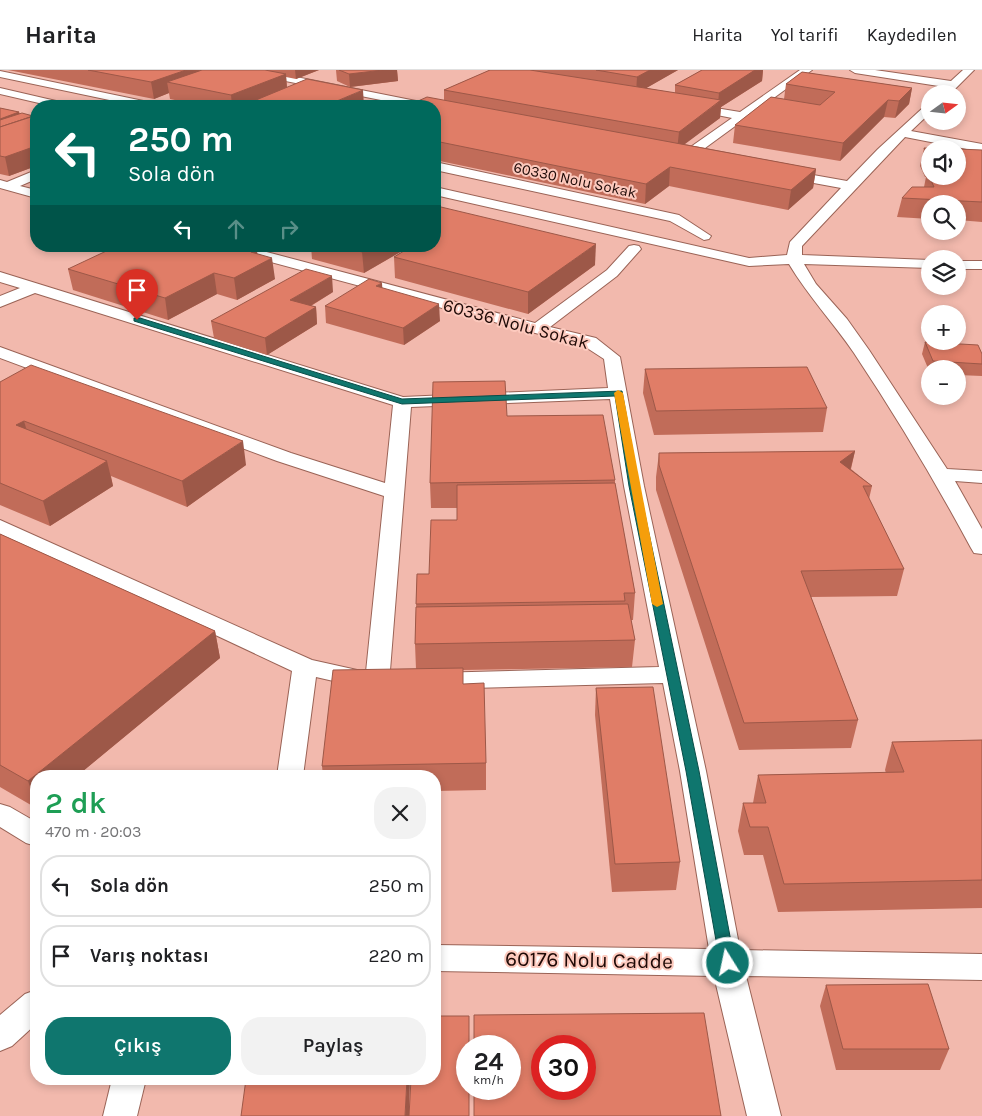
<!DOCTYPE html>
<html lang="tr">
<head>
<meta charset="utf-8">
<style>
	:root { --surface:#fff; --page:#f2f2f2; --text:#202124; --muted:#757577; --line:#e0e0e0; --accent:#0f766e }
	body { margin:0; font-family:Karla,sans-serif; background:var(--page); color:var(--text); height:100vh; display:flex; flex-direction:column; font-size:19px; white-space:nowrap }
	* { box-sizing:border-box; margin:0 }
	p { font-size:16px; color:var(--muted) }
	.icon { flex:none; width:28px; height:28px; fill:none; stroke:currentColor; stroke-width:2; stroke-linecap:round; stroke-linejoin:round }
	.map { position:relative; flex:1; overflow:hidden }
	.panel { position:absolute; left:30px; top:700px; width:411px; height:315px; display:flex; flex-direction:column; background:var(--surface); border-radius:20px; box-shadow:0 2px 8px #0003 }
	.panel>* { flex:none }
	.top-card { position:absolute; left:30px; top:30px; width:411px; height:152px; border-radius:20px; box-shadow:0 2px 8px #0003; background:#00695c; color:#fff; overflow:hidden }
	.needle { width:32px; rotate:75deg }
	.fabs { position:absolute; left:921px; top:15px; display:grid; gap:10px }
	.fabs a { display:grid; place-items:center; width:45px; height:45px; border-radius:50%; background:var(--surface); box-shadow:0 2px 8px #0003; font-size:25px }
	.speed { position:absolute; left:456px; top:965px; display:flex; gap:10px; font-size:25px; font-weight:700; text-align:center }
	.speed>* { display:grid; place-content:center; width:65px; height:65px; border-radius:50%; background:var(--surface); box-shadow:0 2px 8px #0003; line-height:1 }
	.speed small { font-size:12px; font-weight:400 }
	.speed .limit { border:8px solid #d22; background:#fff; color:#111 }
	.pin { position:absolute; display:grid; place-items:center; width:42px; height:42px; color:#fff; margin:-51px -21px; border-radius:50% 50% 50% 0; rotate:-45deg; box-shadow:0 0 5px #0007 }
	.pin .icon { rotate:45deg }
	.me { position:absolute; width:55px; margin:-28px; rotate:350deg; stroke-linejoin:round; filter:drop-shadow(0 0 4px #0008) }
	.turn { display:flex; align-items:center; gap:18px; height:105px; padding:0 15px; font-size:22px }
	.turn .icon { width:65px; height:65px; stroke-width:2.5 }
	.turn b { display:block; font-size:35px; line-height:42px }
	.lanes { display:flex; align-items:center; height:48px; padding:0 15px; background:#0003; justify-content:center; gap:25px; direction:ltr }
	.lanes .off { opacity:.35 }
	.round { display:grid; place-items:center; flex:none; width:52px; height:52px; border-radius:20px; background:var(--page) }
	.summary { display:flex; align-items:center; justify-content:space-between; height:85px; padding:0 15px }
	h1 { font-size:30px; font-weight:600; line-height:38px; color:#1e9e55 }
	.primary-button { display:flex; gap:10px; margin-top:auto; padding:10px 15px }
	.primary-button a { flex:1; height:58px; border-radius:20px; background:var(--accent); color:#fff; font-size:20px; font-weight:600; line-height:58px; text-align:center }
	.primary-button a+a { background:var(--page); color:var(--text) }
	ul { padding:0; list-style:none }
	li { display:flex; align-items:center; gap:15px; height:62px; margin:0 10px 8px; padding:0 5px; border:2px solid var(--line); border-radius:20px }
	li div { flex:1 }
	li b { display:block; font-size:19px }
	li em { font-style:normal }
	header { display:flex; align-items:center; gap:30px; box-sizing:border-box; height:70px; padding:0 25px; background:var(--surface); border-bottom:1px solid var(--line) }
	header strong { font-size:24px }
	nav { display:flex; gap:28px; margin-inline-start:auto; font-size:18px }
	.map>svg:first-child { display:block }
	.built { fill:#f2b9ad; fill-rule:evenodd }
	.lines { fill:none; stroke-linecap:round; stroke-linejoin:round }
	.minor-casing { stroke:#9a6356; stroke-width:2 }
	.minor { fill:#fff; fill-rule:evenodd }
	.wall { fill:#c16c59 }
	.shaded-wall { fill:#9d5848 }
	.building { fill:#e07d67; stroke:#9d5848; fill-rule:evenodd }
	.route { fill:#0f766e; stroke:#0a4d48 }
	.slow { fill:#f59e0b }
	.labels { text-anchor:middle; stroke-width:4; stroke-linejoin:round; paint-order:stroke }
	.far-street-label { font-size:15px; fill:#1e0906; stroke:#fcc9bd }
	.street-label { font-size:18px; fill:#1e0906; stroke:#fcc9bd }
	.near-street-label { font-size:21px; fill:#1e0906; stroke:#fcc9bd }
</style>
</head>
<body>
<header>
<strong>Harita</strong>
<nav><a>Harita</a><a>Yol tarifi</a><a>Kaydedilen</a></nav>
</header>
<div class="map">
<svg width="982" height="1046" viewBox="0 0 982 1046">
	<rect width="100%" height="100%" fill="#fcc9bd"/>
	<path class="built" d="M0,0H982V1046H0ZM930,24H958V51H930ZM36,36H435V176H36ZM930,79H958V106H930ZM930,134H958V161H930ZM930,189H958V216H930ZM930,244H958V271H930ZM930,299H958V326H930ZM36,706H435V1009H36ZM468,976H510V1019H468ZM542,976H585V1019H542Z"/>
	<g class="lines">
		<g class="minor-casing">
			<g id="minor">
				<polygon points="240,0 261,0 426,33 432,36 411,36 245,3"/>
				<polygon points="800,0 812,0 690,89 682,89 680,86 682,83 732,48 687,39 685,37 687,35 691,34 740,42"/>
				<polygon points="850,0 875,0 951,11 963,0 974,0 950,24 939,24 945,17 855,3"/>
				<polygon points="0,1 153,33 159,36 138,36 0,7"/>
				<polygon points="0,18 69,34 71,36 52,36 0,24"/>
				<path d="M930,34V43L911,61L982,74V82L905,67L802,176V185L930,190V198L804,194L816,214L847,249L869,280L947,399L982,401V413L955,411L982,459V484L974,483L971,478C935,411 896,346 854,283C833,252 808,226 789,194L749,196L435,125V117L749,188L787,185L790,172L841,118L781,107L779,104L781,101L785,100L847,111L878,79L926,35Z"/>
				<polygon points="435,92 679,145 711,166 709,169 704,170 670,151 435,100"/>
				<polygon points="36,100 36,109 20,116 36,120 36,128 0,118 0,110 7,112"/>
				<polygon points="634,175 639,176 641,179 617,206 550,257 596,268 620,287 644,416 706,701 740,880 982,884 982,910 746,906 781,1046 747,1046 714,906 435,901 435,875 709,879 680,701 663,613 433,619 424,617 421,611 424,605 433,603 659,597 624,416 610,329 411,337 389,613 386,619 377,621 316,607 303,706 277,706 292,601 0,464 0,450 312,590 366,602 384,426 277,391 0,288 0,277 291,383 385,413 393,335 35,223 0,237 0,226 20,218 0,212 0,202 403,327 608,318 604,289 584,276 222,179 220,176 244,176 535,253 607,200 629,176"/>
				<rect x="958" y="191" width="24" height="8"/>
				<polygon points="0,734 10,737 36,752 36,776 26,773 0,757"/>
				<polygon points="36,920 36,954 12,976 0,981 0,945 25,924"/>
				<polygon points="112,1009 146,1009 137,1046 103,1046"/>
			</g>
		</g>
		<use href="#minor" class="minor"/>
	</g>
	<g class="wall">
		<polygon points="8,0 319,0 296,9 286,7 287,17 364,36 257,36 257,33 248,36 204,36 170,29 169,23 154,29"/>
		<polygon points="336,0 397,0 398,11 350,17 337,11"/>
		<polygon points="490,0 678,0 646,18 675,23 675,15 702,0 763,0 762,11 721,37 720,48 684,74 816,99 813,118 788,140 669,116 645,134 435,90 435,36 444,30 444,20"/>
		<polygon points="802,2 912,18 909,34 895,48 884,47 840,91 733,73 735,55 771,27 784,29 786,14"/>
		<polygon points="0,38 19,42 20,44 36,46 36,96 9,106 0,104"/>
		<polygon points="924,78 930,79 930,106 958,106 982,80 982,152 958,150 958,134 930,134 930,149 897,147 902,128 924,117 926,107 925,107 920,96"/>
		<polygon points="311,176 401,176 402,181 364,203 312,189"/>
		<polygon points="408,176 435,176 595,195 528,244 395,208 394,187 410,177"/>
		<polygon points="257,184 275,209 237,230 217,224 168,250 73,220 68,199"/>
		<polygon points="382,218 440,251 404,275 326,253 325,236"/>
		<polygon points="333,222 311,236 316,237 317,254 267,285 214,268 211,251"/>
		<polygon points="925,272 982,284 982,306 958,305 958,299 930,299 930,303 922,284"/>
		<polygon points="645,299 827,338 823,362 654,365 643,323"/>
		<polygon points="0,312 246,395 187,437 111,406 113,416 50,456 0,435"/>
		<polygon points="507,346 615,410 615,414 635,523 633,550 631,550 635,570 632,597 463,600 463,614 486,693 486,720 435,721 435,706 323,706 322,696 416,599 415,574 417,504 429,504 457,450 457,438 431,438 430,413"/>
		<polygon points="855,381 851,399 872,416 869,429 904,499 897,526 811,527 858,650 851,678 739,680 656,420 656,407 659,383"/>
		<polygon points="0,464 215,561 220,588 77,706 36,706 36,738 0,717"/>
		<polygon points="596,618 680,792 676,820 612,822 595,645"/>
		<polygon points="982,670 982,838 778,842 763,785 744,785 738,761 743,733 753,733 758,705 886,703 885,700 892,672"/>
		<polygon points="826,915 949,979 940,1000 836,1000 820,936"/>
	</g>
	<g class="shaded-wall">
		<polygon points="186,0 220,0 167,12 169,23 154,29 151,12"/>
		<polygon points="295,0 319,0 296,9"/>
		<polygon points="383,0 397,0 398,11 350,17 349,4"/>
		<polygon points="650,0 678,0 636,24 637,7"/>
		<polygon points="755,0 763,0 762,11 721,37 720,48 677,80 679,62 718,33 719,23"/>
		<polygon points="286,4 287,20 256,30 257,33 248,36 232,36 231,25"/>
		<polygon points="912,18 909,34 895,48 899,31"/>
		<polygon points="363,20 364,36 325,36"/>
		<polygon points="888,30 884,47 840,91 843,73"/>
		<polygon points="19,42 21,52 0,74 0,49"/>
		<polygon points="36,76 36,96 9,106 5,87"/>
		<polygon points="670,97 669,116 645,134 646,114"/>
		<polygon points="816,99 813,118 788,140 791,120"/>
		<polygon points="596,174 595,195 528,244 528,222"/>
		<polygon points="372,176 401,176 402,181 364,203 362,182"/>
		<polygon points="257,179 258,195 272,188 275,209 237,230 234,208 251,182"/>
		<polygon points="214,203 217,224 168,250 165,228"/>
		<polygon points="332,206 333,222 292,247 290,230"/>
		<polygon points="382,213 383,229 376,216"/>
		<polygon points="439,234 440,251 404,275 403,258"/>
		<polygon points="316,237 317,254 267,285 265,268"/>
		<polygon points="24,351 31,375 16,355"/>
		<polygon points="243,371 246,395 187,437 182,411"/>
		<polygon points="855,381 849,405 840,392"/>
		<polygon points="107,391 113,416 50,456 43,431"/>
		<polygon points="215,561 220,588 77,706 36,706 36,735 28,711"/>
		<polygon points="407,1009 410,1009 409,1046 405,1046"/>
	</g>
	<g class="building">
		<polygon points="88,0 186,0 151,12"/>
		<polygon points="202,0 265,0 286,4 231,25 167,12"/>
		<polygon points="339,0 383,0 349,4"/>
		<polygon points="490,0 530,0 721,30 679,62 444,20"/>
		<polygon points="596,0 650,0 637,7"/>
		<polygon points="702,0 755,0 719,23 675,15"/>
		<polygon points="802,2 912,18 899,31 888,30 843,73 735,55 771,27 820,35 835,22 786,14"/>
		<polygon points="307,9 363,20 325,36 290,36 256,30"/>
		<polygon points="427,27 816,99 791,120 670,97 646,114 435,71 435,36 407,36"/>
		<polygon points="0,38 19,42 0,49"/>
		<polygon points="22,43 33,46 0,57 0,50"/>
		<polygon points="34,46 36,46 36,76 5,87 0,86 0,57"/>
		<polygon points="924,78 947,79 930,79 930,89 929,89"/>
		<polygon points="958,79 982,80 982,132 902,128 912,117 934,117 927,102 930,102 930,106 958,106"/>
		<polygon points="441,137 596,174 528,222 394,187 412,176 435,176 435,141"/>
		<polygon points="117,176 246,176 257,179 251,182 272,188 234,208 214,203 165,228 68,199"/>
		<polygon points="340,176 372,176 362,182"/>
		<polygon points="306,199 332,206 290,230 316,237 265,268 211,251"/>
		<polygon points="369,209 382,213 376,216 439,234 403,258 325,236"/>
		<polygon points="925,272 978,275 982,284 982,294 933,291"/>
		<polygon points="31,295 243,371 182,411 24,351 16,355 107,391 43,431 0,413 0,312"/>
		<polygon points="807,297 827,338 656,341 645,299"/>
		<polygon points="505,311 507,346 603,345 615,410 430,413 433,312"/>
		<polygon points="855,381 840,392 872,416 863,416 904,499 801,501 858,650 744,653 659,395 659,383"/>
		<polygon points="615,413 635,523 624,523 625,531 416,534 417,504 429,504 431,450 457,450 457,415"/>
		<polygon points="0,464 215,561 28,711 0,695"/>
		<polygon points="628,534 635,570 415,574 416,537"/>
		<polygon points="463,598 463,614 484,613 486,693 322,696 333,600"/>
		<polygon points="653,617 680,792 615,794 596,618"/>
		<polygon points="982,670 982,810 784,814 768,757 750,757 743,733 766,733 758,705 904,702 892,672"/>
		<polygon points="928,914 949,979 843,979 826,915"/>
		<path d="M704,943L721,1046H474V1019H510V976H474V945ZM542,976H585V1019H542Z"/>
		<polygon points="435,946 469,946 469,976 468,976 468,1019 469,1019 469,1046 409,1046 411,1009 435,1009"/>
		<polygon points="246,1009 407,1009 405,1046 241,1046"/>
	</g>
	<polygon class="route" points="134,248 140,248 402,329 622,321 639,416 699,701 735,893 733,897 728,899 722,897 720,893 686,701 629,416 615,326 402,334 134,251"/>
	<polygon class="slow" points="618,320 623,323 663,534 657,537 652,534 614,323"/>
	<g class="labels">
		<g class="far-street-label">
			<text transform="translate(575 110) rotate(12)" y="5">60330 Nolu Sokak</text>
		</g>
		<g class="street-label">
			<text transform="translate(516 254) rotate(15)" y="6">60336 Nolu Sokak</text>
		</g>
		<g class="near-street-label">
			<text transform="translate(589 890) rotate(1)" y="7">60176 Nolu Cadde</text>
		</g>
	</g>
</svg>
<div class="fabs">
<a><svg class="needle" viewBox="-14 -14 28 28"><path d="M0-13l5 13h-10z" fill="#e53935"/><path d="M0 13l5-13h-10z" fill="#757577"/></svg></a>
<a><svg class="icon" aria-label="sound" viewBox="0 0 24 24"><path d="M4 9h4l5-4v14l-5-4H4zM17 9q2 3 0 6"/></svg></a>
<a><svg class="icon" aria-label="search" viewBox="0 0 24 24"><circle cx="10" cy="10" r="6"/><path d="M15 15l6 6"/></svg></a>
<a><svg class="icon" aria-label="layers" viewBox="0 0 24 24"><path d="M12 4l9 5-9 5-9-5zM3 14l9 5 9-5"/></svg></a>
<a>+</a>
<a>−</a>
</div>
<div class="speed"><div>24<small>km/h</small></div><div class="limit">30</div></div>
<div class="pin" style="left:137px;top:250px;background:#d93025"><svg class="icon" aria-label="arrive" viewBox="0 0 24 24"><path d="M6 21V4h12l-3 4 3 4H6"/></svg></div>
<svg class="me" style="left:728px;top:893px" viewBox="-20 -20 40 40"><circle r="17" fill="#0f766e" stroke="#fff" stroke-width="3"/><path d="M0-11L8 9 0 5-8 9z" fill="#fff"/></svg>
<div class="top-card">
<div class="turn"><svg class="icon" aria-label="left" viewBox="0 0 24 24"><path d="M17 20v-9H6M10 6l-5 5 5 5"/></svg><div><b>250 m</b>Sola dön</div></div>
<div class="lanes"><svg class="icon" aria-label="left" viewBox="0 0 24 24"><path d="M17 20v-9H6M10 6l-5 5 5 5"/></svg><svg class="icon off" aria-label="ahead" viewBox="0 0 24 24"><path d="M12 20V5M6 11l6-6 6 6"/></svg><svg class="icon off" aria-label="right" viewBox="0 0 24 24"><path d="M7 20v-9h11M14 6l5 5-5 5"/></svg></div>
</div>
<section class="panel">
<div class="summary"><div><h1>2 dk</h1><p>470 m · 20:03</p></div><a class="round"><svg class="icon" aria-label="close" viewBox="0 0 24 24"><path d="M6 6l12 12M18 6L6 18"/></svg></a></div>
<ul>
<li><svg class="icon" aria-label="left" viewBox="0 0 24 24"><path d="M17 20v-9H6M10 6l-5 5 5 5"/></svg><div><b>Sola dön</b></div><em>250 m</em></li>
<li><svg class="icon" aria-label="arrive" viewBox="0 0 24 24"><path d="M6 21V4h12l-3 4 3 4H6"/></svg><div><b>Varış noktası</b></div><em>220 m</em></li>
</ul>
<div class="primary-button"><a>Çıkış</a><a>Paylaş</a></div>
</section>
</div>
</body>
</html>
